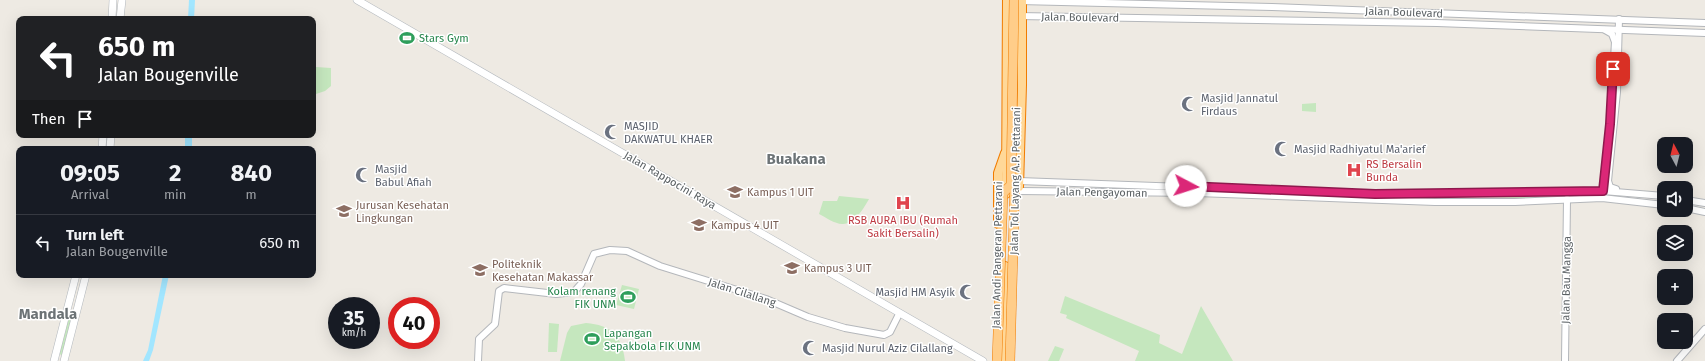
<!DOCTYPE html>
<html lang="en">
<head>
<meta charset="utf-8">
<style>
	:root { --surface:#171b24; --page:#20242c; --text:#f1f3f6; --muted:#9ea1a6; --line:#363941 }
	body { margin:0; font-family:"Fira Sans",sans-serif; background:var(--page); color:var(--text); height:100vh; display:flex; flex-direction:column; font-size:15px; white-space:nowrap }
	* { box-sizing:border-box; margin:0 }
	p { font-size:13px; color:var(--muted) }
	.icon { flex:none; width:22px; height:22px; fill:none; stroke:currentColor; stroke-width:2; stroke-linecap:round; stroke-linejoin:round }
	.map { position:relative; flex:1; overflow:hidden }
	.panel { position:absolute; left:16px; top:146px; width:300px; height:132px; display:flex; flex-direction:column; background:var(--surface); border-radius:8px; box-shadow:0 4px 16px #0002 }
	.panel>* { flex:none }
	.hud { position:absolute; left:16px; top:16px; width:300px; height:122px; border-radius:8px; box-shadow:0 4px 16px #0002; background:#202124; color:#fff; overflow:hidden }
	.needle { width:26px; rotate:353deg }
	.fabs { position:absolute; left:1657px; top:137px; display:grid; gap:8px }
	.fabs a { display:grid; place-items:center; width:36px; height:36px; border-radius:8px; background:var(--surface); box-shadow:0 4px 16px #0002; font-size:20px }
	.speed { position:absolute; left:328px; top:297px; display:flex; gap:8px; font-size:20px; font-weight:700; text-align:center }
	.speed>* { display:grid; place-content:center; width:52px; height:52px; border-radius:50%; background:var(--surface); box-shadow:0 4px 16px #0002; line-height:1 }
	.speed small { font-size:10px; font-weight:400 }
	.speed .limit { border:6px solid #d22; background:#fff; color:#111 }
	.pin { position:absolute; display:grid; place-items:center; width:34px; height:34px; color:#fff; margin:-17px; border-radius:8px; box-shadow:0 2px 6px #0006 }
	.me { position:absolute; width:44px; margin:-22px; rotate:95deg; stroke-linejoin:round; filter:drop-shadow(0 0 3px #0008) }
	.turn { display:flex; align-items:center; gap:14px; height:84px; padding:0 16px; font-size:18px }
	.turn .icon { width:52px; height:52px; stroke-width:2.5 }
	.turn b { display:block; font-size:28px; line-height:34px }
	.then { display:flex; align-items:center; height:38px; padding:0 16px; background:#0003; gap:8px; font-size:15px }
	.eta { display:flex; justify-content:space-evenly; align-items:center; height:68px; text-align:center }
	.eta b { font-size:24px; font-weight:700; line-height:28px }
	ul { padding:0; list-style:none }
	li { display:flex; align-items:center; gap:12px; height:56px; padding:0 16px; border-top:1px solid var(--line) }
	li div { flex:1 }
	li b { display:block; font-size:15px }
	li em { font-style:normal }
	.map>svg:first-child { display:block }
	.green { fill:#c5e7be }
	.water { fill:#a2e6ff }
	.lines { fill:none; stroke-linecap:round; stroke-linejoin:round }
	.tertiary-casing { stroke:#b4b7bb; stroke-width:8 }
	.secondary-casing { stroke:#b4b9be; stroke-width:8 }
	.trunk-casing { stroke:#f17c00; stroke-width:10 }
	.tertiary { stroke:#fff; stroke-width:6 }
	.secondary { stroke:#fff; stroke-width:7 }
	.trunk { stroke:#ffd898; stroke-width:8 }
	.motorway-bridge-casing { stroke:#f17c00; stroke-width:10; stroke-linecap:butt }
	.motorway-bridge { stroke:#ffcd89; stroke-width:9 }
	.route-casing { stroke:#8e194d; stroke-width:10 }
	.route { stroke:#db2777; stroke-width:7 }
	.labels { text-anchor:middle; stroke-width:3; stroke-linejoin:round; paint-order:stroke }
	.street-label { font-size:11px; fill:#5b6164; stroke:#fff }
	.leisure-label { font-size:11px; fill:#27864d; stroke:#fff; text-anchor:start }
	.worship-label { font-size:11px; fill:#5b616d; stroke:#fff; text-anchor:start }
	.health-label { font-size:11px; fill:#be3a42; stroke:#fff; text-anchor:start }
	.education-label { font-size:11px; fill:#785e54; stroke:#fff; text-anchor:start }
	.district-label { font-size:15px; font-weight:bold; fill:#6c7376; stroke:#fff }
</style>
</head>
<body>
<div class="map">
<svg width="1705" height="361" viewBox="0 0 1705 361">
	<rect width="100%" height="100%" fill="#eeeae3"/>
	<g class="green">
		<polygon points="313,63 316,63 316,67 331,68 331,86 325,91 313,95"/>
		<polygon points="1316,103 1316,112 1302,111 1302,104"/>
		<polygon points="1596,195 1597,196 1595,197 1484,200 1483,198"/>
		<path d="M839,196L869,199C864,208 854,225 842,224C835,224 825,217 819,214L823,201H837Z"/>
		<polygon points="1391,196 1478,198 1480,200 1390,198"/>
		<polygon points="622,285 639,289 634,309 616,305"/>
		<polygon points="1065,296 1160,335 1159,343 1182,354 1201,306 1233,361 1135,361 1139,351 1066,318 1067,315 1060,313"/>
		<polygon points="68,309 77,313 65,356 56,353"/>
		<polygon points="549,323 559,324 557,352 548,352"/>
		<path d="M586,323C611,325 622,336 625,361H560L567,333L571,326Z"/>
		<polygon points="1055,346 1064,349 1059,361 1048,361"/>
	</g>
	<g class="water">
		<polygon points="189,0 195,0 194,19 188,19"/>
		<rect x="185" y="135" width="7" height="14"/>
		<polygon points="163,275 169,275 153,350 149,361 143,361 148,350"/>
	</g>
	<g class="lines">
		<g class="tertiary-casing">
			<g id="tertiary">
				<polyline points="1019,1 1272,7 1705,23"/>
				<polyline points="1018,16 1437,23 1705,33"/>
				<polyline points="1019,181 1375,194 1603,191 1664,196"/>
				<polyline points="1616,189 1610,187 1608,181 1617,92 1619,19"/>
				<polyline points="1019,191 1197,193 1435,202 1515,202 1602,198 1664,205"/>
				<polyline points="1603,195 1610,124 1615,42 1612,34 1605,30"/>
				<polyline points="1686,200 1705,203"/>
				<polyline points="1686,208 1705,212"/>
				<polyline points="478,361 479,339 495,324 499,291 504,288 556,294 574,292 581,284 594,254 610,250 627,251 660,266 766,299 808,317 845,328 884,335 890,332 899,314"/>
				<polyline points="1565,361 1567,199"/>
				<polyline points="1677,361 1705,329"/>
			</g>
		</g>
		<g class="secondary-casing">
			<g id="secondary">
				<polyline points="357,0 983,361"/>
				<polyline points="112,19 113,0"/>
				<polyline points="120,19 122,0"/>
				<polyline points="102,149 103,135"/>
				<polyline points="110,149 111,135"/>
				<polyline points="54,361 76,275"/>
				<polyline points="64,361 86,275"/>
			</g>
		</g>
		<g class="trunk-casing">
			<g id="trunk">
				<polyline points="1019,187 1022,85 1022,0"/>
				<polyline points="1006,194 1007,0"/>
				<polyline points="998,224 998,173 1005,153"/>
				<polyline points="1002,361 1005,266"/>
			</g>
		</g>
		<use href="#tertiary" class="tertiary"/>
		<use href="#secondary" class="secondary"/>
		<use href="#trunk" class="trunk"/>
		<g class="motorway-bridge-casing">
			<g id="motorway-bridge">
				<polyline points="997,361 1003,193 1011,185 1014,0"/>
				<polyline points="1010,361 1015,179"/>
			</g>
		</g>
		<use href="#motorway-bridge" class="motorway-bridge"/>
	</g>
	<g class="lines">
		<g class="route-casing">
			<polyline id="route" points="1186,186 1375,194 1603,191 1610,124 1613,69"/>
		</g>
		<use href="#route" class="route"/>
	</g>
	<defs>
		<g id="stadium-bare" transform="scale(1.2)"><path d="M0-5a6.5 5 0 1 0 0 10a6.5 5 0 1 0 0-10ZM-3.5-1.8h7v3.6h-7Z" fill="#2e9e5b" stroke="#fff" stroke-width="2.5" paint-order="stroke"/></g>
		<g id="mosque-bare" transform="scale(1.2)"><path d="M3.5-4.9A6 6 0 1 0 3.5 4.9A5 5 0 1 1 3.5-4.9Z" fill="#6b7280" stroke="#fff" stroke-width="2.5" paint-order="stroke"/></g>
		<g id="hospital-bare" transform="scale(1.2)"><path d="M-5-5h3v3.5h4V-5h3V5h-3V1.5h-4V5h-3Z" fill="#e0444e" stroke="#fff" stroke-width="2.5" paint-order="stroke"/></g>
		<g id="university-bare" transform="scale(1.2)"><path d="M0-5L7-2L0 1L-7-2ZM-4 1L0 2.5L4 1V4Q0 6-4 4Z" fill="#8d6e63" stroke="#fff" stroke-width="2.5" paint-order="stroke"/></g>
	</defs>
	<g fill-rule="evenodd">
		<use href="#stadium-bare" x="407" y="38"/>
		<use href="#mosque-bare" x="1189" y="104"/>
		<use href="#mosque-bare" x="612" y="132"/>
		<use href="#mosque-bare" x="1282" y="149"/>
		<use href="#hospital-bare" x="1354" y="170"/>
		<use href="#mosque-bare" x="363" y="175"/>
		<use href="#university-bare" x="735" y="192"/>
		<use href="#hospital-bare" x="903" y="203"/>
		<use href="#university-bare" x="344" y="211"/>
		<use href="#university-bare" x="699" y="225"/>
		<use href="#university-bare" x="792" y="268"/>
		<use href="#university-bare" x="480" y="270"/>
		<use href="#mosque-bare" x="967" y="292"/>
		<use href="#stadium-bare" x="628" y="297"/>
		<use href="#stadium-bare" x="592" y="339"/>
		<use href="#mosque-bare" x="810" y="348"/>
	</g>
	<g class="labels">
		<g class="street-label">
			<text transform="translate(1404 12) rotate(2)" y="4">Jalan Boulevard</text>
			<text transform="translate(1080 17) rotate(1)" y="4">Jalan Boulevard</text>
			<text transform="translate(670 180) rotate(30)" y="4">Jalan Rappocini Raya</text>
			<text transform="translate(1015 181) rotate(-89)" y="4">Jalan Tol Layang A.P. Pettarani</text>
			<text transform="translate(1102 192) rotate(1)" y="4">Jalan Pengayoman</text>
			<text transform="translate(997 255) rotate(-89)" y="4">Jalan Andi Pangeran Pettarani</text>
			<text transform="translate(1566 280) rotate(-89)" y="4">Jalan Bau Mangga</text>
			<text transform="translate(742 292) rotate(18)" y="4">Jalan Cilallang</text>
		</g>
		<g class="leisure-label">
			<text x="419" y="42">Stars Gym</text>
			<text x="616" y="295" text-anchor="end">Kolam renang<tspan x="616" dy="13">FIK UNM</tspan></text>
			<text x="604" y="337">Lapangan<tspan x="604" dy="13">Sepakbola FIK UNM</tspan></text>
		</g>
		<g class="worship-label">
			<text x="1201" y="102">Masjid Jannatul<tspan x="1201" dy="13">Firdaus</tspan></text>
			<text x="624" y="130">MASJID<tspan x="624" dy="13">DAKWATUL KHAER</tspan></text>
			<text x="1294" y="153">Masjid Radhiyatul Ma'arief</text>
			<text x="375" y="173">Masjid<tspan x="375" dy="13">Babul Afiah</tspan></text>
			<text x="955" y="296" text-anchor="end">Masjid HM Asyik</text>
			<text x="822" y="352">Masjid Nurul Aziz Cilallang</text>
		</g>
		<g class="health-label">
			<text x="1366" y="168">RS Bersalin<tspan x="1366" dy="13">Bunda</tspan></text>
			<text x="903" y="224" text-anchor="middle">RSB AURA IBU (Rumah<tspan x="903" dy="13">Sakit Bersalin)</tspan></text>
		</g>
		<g class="education-label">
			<text x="747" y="196">Kampus 1 UIT</text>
			<text x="356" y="209">Jurusan Kesehatan<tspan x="356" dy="13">Lingkungan</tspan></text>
			<text x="711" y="229">Kampus 4 UIT</text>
			<text x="492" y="268">Politeknik<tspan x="492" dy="13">Kesehatan Makassar</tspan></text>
			<text x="804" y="272">Kampus 3 UIT</text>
		</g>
		<g class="district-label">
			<text x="796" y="164">Buakana</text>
			<text x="48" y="319">Mandala</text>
		</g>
	</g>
</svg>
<div class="fabs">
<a><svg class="needle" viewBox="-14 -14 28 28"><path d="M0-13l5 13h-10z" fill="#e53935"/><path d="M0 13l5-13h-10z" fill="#9ea1a6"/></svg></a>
<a><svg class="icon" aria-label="sound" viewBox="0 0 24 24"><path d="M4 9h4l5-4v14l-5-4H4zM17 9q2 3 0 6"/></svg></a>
<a><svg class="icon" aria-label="layers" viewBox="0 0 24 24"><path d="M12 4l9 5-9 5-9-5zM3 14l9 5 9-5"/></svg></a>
<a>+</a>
<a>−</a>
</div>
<div class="speed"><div>35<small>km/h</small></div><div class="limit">40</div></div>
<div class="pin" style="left:1613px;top:69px;background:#d93025"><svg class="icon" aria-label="arrive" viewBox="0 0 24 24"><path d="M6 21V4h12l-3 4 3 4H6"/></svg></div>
<svg class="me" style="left:1186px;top:186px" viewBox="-20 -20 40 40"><circle r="19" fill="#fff"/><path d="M0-13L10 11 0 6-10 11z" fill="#db2777"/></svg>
<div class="hud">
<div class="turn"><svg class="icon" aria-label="left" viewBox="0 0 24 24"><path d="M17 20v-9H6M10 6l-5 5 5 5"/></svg><div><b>650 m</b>Jalan Bougenville</div></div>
<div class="then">Then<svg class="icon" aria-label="arrive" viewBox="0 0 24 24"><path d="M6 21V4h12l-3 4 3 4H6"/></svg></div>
</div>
<section class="panel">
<div class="eta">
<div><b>09:05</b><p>Arrival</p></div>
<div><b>2</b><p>min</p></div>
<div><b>840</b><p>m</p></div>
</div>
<ul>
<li><svg class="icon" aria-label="left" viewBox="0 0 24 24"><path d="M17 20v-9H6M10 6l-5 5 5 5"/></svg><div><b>Turn left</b><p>Jalan Bougenville</p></div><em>650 m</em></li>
</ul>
</section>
</div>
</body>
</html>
